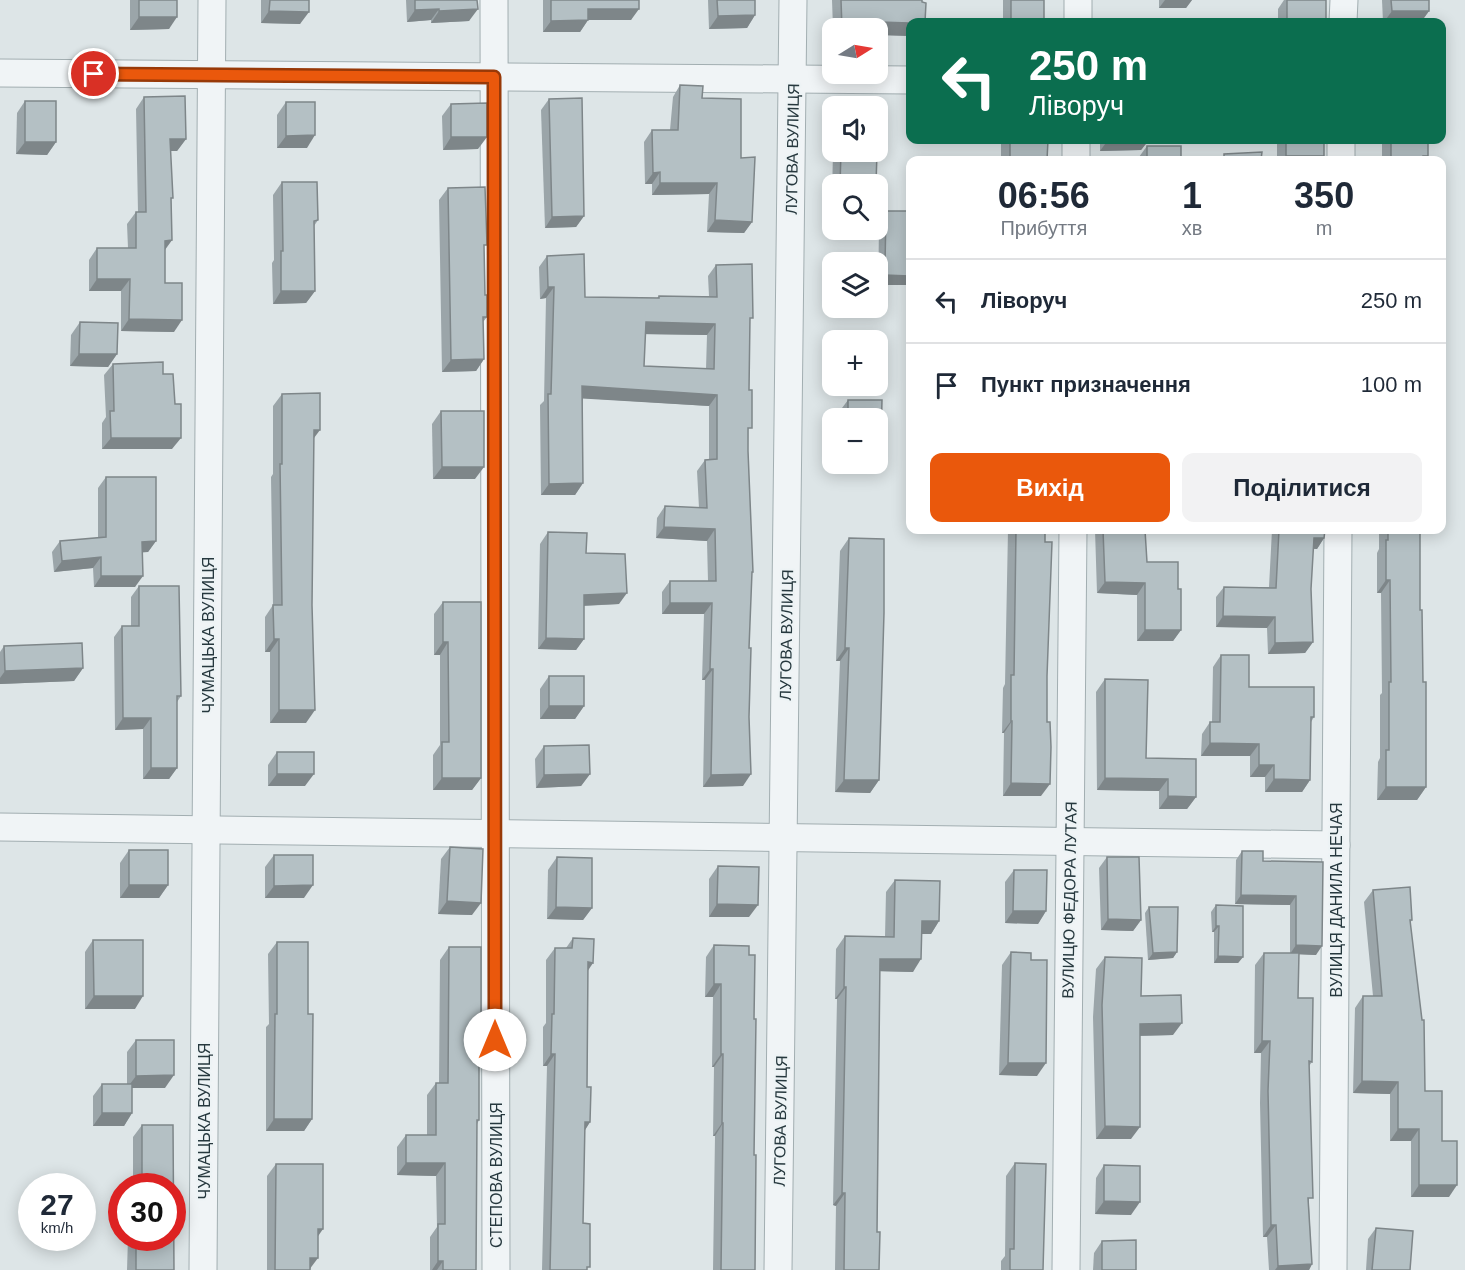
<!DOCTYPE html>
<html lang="uk">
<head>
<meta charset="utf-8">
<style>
	:root { --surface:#fff; --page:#f2f2f3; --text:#1f2937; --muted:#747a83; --line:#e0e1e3; --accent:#ea580c }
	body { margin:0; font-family:Helvetica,sans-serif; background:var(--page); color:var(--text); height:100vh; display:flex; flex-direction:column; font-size:22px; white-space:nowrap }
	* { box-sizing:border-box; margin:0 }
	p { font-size:20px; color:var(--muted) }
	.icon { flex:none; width:33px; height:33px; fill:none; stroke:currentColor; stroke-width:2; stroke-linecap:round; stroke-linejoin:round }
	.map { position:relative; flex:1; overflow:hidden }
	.details { position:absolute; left:906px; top:156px; width:540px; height:378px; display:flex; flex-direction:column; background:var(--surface); border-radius:12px; box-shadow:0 3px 15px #0003 }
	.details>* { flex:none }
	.guide { position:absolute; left:906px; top:18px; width:540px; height:126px; border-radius:12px; box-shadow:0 3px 15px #0003; background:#0b6e4f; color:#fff; overflow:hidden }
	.needle { width:39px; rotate:79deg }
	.controls { position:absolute; left:822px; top:18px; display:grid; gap:12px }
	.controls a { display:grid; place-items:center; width:66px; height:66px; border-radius:12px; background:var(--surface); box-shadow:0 3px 15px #0003; font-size:30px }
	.speed { position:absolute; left:18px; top:1173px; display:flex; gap:12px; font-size:30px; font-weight:700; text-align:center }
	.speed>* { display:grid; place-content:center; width:78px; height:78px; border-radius:50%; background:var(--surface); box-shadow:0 3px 15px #0003; line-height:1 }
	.speed small { font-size:15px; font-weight:400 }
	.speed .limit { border:9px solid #d22; background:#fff; color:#111 }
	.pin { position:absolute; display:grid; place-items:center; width:51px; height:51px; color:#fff; margin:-26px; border:3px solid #fff; border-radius:50%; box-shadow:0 2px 6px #0007 }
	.me { position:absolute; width:66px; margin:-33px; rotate:0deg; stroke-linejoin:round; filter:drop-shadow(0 0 4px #0008) }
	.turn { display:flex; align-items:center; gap:21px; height:126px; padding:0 24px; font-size:27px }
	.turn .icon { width:78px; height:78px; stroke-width:2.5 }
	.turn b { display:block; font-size:42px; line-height:51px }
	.eta { display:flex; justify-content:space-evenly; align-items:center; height:102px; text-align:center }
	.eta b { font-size:36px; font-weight:700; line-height:42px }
	.button { display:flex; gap:12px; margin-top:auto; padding:12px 24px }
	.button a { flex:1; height:69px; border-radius:12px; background:var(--accent); color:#fff; font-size:24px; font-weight:700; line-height:69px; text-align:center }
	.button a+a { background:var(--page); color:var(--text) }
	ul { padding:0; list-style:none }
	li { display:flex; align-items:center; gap:18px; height:84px; padding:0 24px; border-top:2px solid var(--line) }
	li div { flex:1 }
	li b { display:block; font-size:22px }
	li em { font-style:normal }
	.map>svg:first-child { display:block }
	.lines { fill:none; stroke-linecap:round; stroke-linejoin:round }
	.minor-casing { stroke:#a2aeb1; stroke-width:29 }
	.minor { stroke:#f0f4f6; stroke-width:27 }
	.wall { fill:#9ba5a9; fill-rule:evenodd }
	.shaded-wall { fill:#7e8689 }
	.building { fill:#b4c0c4; stroke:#7e8689; stroke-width:1.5; fill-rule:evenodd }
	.route-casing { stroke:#983908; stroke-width:15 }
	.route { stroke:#ea580c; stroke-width:10 }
	.labels { text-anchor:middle; stroke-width:4.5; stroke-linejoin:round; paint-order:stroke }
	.street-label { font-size:16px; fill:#26383e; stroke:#edf3f5 }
</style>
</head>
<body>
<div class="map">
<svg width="1465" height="1270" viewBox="0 0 1465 1270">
	<rect width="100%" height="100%" fill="#dde5e7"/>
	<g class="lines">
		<g class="minor-casing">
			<g id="minor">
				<polyline points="494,0 496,1270"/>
				<polyline points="1078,22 1078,0"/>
				<polyline points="1343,22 1344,0"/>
				<polyline points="0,73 910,80"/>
				<polyline points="1076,160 1076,140"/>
				<polyline points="1341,160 1341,140"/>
				<polyline points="0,827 1336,845"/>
				<polyline points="203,1270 212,0"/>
				<polyline points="778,1270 793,0"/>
				<polyline points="1066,1270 1073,530"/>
				<polyline points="1333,1270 1338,530"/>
			</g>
		</g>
		<use href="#minor" class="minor"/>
	</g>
	<g class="wall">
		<polygon points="130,0 177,0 169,29 130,30"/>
		<polygon points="261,0 309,0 300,24 261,23"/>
		<polygon points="406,0 477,0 469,21 431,23 431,20 407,22"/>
		<polygon points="543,0 639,0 631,20 588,20 580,32 543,32"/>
		<polygon points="708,0 755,0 755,15 747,28 709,29"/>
		<polygon points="832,0 922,0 910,22 910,36 880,35 878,28 833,28"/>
		<rect x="1003" y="0" width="41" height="22"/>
		<polygon points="1159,0 1192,0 1186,8 1159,8"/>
		<polygon points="1284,0 1326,0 1326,22 1278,22 1278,9"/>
		<polygon points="1382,0 1429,0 1429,11 1421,22 1383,22"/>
		<polygon points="680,85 702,98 741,158 752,222 744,233 707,232 709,194 652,195 652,184 645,184 644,142 652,130 670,130 673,97"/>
		<polygon points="144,97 186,139 177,151 170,151 172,240 165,250 165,283 174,332 121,331 121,291 89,291 89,260 97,248 128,248 127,224 136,212 138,212 136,109"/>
		<polygon points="549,99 584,216 576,227 545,228 541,110"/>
		<polygon points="25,101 56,142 47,155 16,154 17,113"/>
		<polygon points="286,102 307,148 277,148 277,115"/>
		<polygon points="451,104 478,149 443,150 442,116"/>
		<polygon points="1001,140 1048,140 1047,160 1001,160"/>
		<polygon points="1100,140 1149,140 1141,150 1100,151"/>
		<polygon points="1277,140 1324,140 1321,160 1277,160"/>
		<polygon points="1382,140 1428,140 1428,156 1425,160 1382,160"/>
		<polygon points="1147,146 1181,160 1139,160 1139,157"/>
		<polygon points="833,152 877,152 876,184 832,184 832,230 870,230 866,234 830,234 829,199 832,195"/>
		<polygon points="282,182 318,220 314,226 315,291 306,303 273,304 272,263 274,260 273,195"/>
		<polygon points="448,188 484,250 485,295 487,317 483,322 484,359 476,371 442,372 439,200"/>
		<polygon points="886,211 909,234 910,234 910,285 885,285 878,312 842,311 842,308 878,308 879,221"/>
		<path d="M547,256L585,297L657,298L659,296H709L708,276L716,265L750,322L748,451L753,572L751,574L743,786L703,787L705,680H702L704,614H662V592L670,581H708L707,541L656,538L657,518L665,506L699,508L697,471L705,460H709V406L583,398V483L575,495H541L540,405L544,401L546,298L540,299L539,267ZM645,334L707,335L706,369L644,366Z"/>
		<polygon points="80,322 117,354 108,367 70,366 71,335"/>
		<polygon points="113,364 163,374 172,449 102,449 102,423 106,417 104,375"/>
		<polygon points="282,394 313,439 306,723 270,723 270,652 265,652 265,617 273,605 271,477 273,474 273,406"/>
		<polygon points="848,400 882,400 881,441 878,446 878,418 839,418 839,412"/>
		<polygon points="441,411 475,479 433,479 432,424"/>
		<polygon points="106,477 156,541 148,552 143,552 135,587 94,587 93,568 54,572 52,552 60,541 98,538 98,488"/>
		<polygon points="1008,530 1045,530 1041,796 1003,796 1004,733 1002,733 1003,688 1005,684"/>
		<polygon points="1095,530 1145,530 1147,562 1178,589 1181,630 1173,641 1137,641 1137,595 1097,593"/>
		<polygon points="1272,530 1325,530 1324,538 1317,549 1313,549 1311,589 1313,642 1305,653 1268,654 1267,628 1216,627 1216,597 1224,587 1269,587"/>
		<polygon points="1379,530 1420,530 1420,610 1426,787 1417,800 1377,800 1378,762 1380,758 1380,695 1382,693 1381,593 1377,593 1377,553 1379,549"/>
		<polygon points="548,532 586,553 619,604 584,606 584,639 576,650 538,649 540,544"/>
		<polygon points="849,538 879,780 870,793 835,792 840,661 836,661 840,551"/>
		<polygon points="139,586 181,696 177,702 177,768 169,779 143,779 143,729 115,730 114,637 122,626 131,626 131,597"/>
		<polygon points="443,602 481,778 472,790 433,790 433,755 440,745 440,655 434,655 434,614"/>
		<polygon points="4,646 83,668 74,681 0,684 0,652"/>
		<polygon points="1221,655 1249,687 1314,717 1311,722 1310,780 1302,792 1265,792 1265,777 1250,777 1250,756 1201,756 1202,734 1210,722 1212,722 1213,667"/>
		<polygon points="549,676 584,706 575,719 540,719 540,689"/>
		<polygon points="1105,679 1146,758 1196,797 1187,809 1159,809 1159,791 1097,790 1096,692"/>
		<polygon points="544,746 590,774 581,786 536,788 535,759"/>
		<polygon points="277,752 305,786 268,786 268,765"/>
		<polygon points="450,847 472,915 438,914 441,859"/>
		<polygon points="129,850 168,885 159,898 120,898 120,863"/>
		<polygon points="1242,851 1263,861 1323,862 1316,955 1299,954 1298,998 1312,1062 1309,1066 1309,1205 1312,1264 1309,1270 1269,1270 1267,1237 1263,1237 1260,1103 1261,1053 1254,1053 1255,965 1264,953 1290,953 1290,905 1235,904 1236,860"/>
		<polygon points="274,855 304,898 265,898 265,867"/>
		<polygon points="557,857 592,908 583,920 547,919 548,870"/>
		<polygon points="1107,857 1141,920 1133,931 1101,930 1099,868"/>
		<polygon points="718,866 749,917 709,917 709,879"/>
		<polygon points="1014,870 1046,911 1038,924 1005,923 1005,882"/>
		<polygon points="895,880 939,921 931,934 922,934 913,972 880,971 877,1232 879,1270 835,1270 836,1206 833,1205 837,999 835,999 836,949 845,936 885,937 886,892"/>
		<polygon points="1373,890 1412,920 1410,923 1425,1091 1442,1141 1449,1197 1411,1197 1411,1141 1390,1141 1390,1094 1353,1093 1355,1008 1363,996 1373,996 1364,902"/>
		<polygon points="1216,905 1243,957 1238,963 1214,963 1214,932 1212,932 1211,912"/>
		<polygon points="1149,907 1177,952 1173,958 1148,960 1145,913"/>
		<polygon points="573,938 588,970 587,1087 590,1122 584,1131 583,1223 587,1270 542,1270 547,1066 543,1066 543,1027 546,1023 546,960 555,948 566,948"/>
		<polygon points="93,940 135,1009 85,1009 85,952"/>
		<polygon points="277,942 308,1014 312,1119 304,1131 266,1131 266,1027 269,1024 268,954"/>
		<polygon points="714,945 749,955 754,1019 754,1155 755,1270 713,1270 715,1136 713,1136 714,1067 712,1067 713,997 705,997 706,957"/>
		<polygon points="449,947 481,1019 489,1050 480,1063 479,1063 479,1120 477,1124 476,1270 430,1270 430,1237 437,1227 436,1176 397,1175 397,1147 406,1135 427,1135 427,1095 436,1083 439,1083 440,960"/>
		<polygon points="1011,952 1031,960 1037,1076 999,1075 1002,965"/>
		<polygon points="1105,957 1141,996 1173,1035 1140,1036 1131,1139 1096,1139 1093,1017 1096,969"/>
		<polygon points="136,1040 165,1088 132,1088 132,1113 124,1126 93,1126 93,1096 102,1084 127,1084 127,1052"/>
		<polygon points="142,1125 173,1125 174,1270 127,1270 128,1238 172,1238 172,1186 133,1186 133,1137"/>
		<polygon points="1015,1163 1043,1270 1001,1270 1001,1261 1005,1256 1006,1176"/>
		<polygon points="276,1164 318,1237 310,1270 267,1270 267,1176"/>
		<polygon points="1104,1165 1131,1215 1095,1214 1096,1178"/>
		<polygon points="1376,1228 1410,1270 1366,1270 1368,1239"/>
		<polygon points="1102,1241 1136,1270 1093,1270 1094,1253"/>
	</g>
	<g class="shaded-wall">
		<polygon points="1165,0 1192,0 1186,8 1159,8"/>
		<polygon points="439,9 431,20 407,22 415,10"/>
		<polygon points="478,9 469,21 431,23 439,11"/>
		<polygon points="588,9 639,9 631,20 588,20 580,32 543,32 551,21"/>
		<polygon points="269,11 309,12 300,24 261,23"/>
		<polygon points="1392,11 1429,11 1421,22 1384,22"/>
		<polygon points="755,15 747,28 709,29 718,16"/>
		<polygon points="139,17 177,17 169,29 130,30"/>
		<polygon points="880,22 910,23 910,36 880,35 878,39 878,28"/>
		<polygon points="315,135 307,148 277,148 286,136"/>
		<polygon points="451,137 487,137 478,149 443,150"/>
		<polygon points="170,139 186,139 177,151 161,151"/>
		<polygon points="1108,140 1149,140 1141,150 1100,151"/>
		<polygon points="25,142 56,142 47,155 16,154"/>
		<polygon points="1286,156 1324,156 1321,160 1283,160"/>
		<polygon points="1423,156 1428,156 1425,160 1420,160"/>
		<polygon points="660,172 652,184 645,184 653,173"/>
		<polygon points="660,183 717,183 709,194 652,195"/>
		<polygon points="584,216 576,227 545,228 552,217"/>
		<polygon points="715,220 752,222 744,233 707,232"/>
		<polygon points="833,230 870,230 866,234 830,234"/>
		<polygon points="172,240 163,252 165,241"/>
		<polygon points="885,275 910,276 910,285 878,285"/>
		<polygon points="97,279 130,279 121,291 89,291"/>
		<polygon points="548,287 554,287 546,298 540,299"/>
		<polygon points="281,291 315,291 306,303 273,304"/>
		<polygon points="878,302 885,302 878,312 842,311 844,308 878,308"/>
		<polygon points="129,319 182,320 174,332 121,331"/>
		<polygon points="646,322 715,324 707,335 638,334"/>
		<polygon points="79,354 117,354 108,367 70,366"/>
		<polygon points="484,359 476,371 442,372 451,360"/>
		<polygon points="582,386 717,395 709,406 574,398"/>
		<polygon points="314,430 320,430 311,442"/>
		<polygon points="111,438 181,438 172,449 102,449"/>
		<polygon points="442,467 484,467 475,479 433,479"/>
		<polygon points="583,483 575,495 541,495 549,484"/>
		<polygon points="664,527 715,529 707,541 656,538"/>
		<polygon points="1314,538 1324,538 1317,549 1306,548"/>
		<polygon points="156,541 148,552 135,553 142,542"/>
		<polygon points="101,557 93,568 54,572 62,561"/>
		<polygon points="101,576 143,576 135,587 94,587"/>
		<polygon points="1386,580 1390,580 1381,593 1377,593"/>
		<polygon points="1105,582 1145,583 1137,595 1097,593"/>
		<polygon points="627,593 619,604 576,606 584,595"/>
		<polygon points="670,603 712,603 704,614 662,614"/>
		<polygon points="1223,616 1275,617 1267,628 1216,627"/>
		<polygon points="1145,630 1181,630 1173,641 1137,641"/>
		<polygon points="546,638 584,639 576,650 538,649"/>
		<polygon points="274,639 279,639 270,652 265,652"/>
		<polygon points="443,642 448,642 440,655 434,655"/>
		<polygon points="1313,642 1305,653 1268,654 1275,643"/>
		<polygon points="845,648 849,648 840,661 836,661"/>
		<polygon points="83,668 74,681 0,684 0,678 5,671"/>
		<polygon points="710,669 713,669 705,680 702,680"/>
		<polygon points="549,706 584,706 575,719 540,719"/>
		<polygon points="279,710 315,710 306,723 270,723"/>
		<polygon points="123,718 151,718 143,729 115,730"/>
		<polygon points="1011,721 1012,721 1004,733 1002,733"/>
		<polygon points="1210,743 1259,744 1250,756 1201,756"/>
		<polygon points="1259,765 1274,765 1265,777 1250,777"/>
		<polygon points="151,768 177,768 169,779 143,779"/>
		<polygon points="277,774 314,774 305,786 268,786"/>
		<polygon points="590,774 581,786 536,788 544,775"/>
		<polygon points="751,774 743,786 703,787 711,775"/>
		<polygon points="442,778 481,778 472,790 433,790"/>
		<polygon points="1105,778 1168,779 1159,791 1097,790"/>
		<polygon points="1274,779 1310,780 1302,792 1265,792"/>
		<polygon points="844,780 879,780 870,793 835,792"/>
		<polygon points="1011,783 1050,784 1041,796 1003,796"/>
		<polygon points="1386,787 1426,787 1417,800 1377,800"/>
		<polygon points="1168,796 1196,797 1187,809 1159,809"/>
		<polygon points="129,885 168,885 159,898 120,898"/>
		<polygon points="313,885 304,898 265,898 274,886"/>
		<polygon points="1241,895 1296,896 1290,905 1235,904"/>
		<polygon points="447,901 481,903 472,915 438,914"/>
		<polygon points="717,904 758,905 749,917 709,917"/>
		<polygon points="556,907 592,908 583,920 547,919"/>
		<polygon points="1013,911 1046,911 1038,924 1005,923"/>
		<polygon points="1108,919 1141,920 1133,931 1101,930"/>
		<polygon points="922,921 939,921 931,934 913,934"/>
		<polygon points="1216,926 1219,926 1214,932 1212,932"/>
		<polygon points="1296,945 1322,946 1316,955 1290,954"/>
		<polygon points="1177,952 1173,958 1148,960 1153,953"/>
		<polygon points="1218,956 1243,957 1238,963 1214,963"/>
		<polygon points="880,959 921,959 913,972 871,971"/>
		<polygon points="588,962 593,963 585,975"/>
		<polygon points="714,984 721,984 713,997 705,997"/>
		<polygon points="844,987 846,987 837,999 835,999"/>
		<polygon points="94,996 143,996 135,1009 85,1009"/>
		<polygon points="1182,1023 1173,1035 1131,1036 1140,1024"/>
		<polygon points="1262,1041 1270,1041 1261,1053 1254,1053"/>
		<polygon points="479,1050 489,1050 480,1063 470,1063"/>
		<polygon points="551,1054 555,1054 547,1066 543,1066"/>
		<polygon points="721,1054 723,1054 714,1067 712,1067"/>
		<polygon points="1008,1063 1046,1063 1037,1076 999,1075"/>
		<polygon points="174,1075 165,1088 127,1088 136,1076"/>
		<polygon points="1362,1081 1398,1082 1390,1094 1353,1093"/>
		<polygon points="102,1113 132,1113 124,1126 93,1126"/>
		<polygon points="274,1119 312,1119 304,1131 266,1131"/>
		<polygon points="585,1122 590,1122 582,1135"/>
		<polygon points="722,1123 723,1123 715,1136 713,1136"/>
		<polygon points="1105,1126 1140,1127 1131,1139 1096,1139"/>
		<polygon points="1398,1129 1419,1129 1411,1141 1390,1141"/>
		<polygon points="406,1163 445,1163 436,1176 397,1175"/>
		<polygon points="1419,1185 1457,1185 1449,1197 1411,1197"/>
		<polygon points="842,1193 845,1193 836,1206 833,1205"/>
		<polygon points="1104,1201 1140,1202 1131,1215 1095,1214"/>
		<polygon points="1271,1225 1276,1225 1267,1237 1263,1237"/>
		<polygon points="318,1229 323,1229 314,1242"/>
		<polygon points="310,1258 318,1258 309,1270"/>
		<polygon points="438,1261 443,1261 437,1270 432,1270"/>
		<polygon points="1312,1264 1309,1270 1275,1270 1278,1266"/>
	</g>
	<g class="building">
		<rect x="139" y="0" width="38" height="17"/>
		<polygon points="270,0 309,0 309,12 269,11"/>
		<polygon points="415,0 477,0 478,9 439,11 439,9 415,10"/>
		<polygon points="551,0 639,0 639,9 588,9 588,20 551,21"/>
		<polygon points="717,0 755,0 755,15 718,16"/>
		<polygon points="841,0 922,0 922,2 926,3 925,22 910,22 910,23 880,22 881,34 878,34 878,28 842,28"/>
		<rect x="1011" y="0" width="33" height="22"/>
		<rect x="1287" y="0" width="39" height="22"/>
		<polygon points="1391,0 1429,0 1429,11 1392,11"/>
		<polygon points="680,85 703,86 702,98 741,99 741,158 755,157 752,222 715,220 717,183 660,183 660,172 653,173 652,130 678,130"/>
		<polygon points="185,96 186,139 170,139 173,198 171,198 172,240 165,241 165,283 182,283 182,320 129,319 130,279 97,279 97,248 136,248 136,212 146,212 144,97"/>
		<polygon points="582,98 584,216 552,217 549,99"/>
		<rect x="25" y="101" width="31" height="41"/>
		<polygon points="286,102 315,102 315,135 286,136"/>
		<polygon points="487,103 487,137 451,137 451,104"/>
		<polygon points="1010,140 1048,140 1047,160 994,160 1010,160"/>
		<rect x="1286" y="140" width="38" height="16"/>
		<polygon points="1391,140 1428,140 1428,156 1423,156 1423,160 1391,160"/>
		<rect x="1147" y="146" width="34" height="14"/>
		<polygon points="841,152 877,152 876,184 840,184"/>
		<polygon points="1262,152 1261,160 1224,160 1224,154"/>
		<polygon points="282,182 317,182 318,220 314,221 315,291 281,291 281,251 283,251"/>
		<polygon points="485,187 487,245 484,245 485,295 487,295 487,317 483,317 484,359 451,360 448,188"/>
		<polygon points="886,211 910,211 909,234 910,234 910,276 885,275 885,302 878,302 878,265 885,265"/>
		<path d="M584,254L585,297L659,298V296L717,297L716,265L752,264L753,318H750L749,390H752V428H748V451L753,572H752L749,648H751L749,717L751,774L711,775L713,669H710L712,603H670V581H716L715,529L664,527L665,506L707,508L705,460L717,459V395L582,386L583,483L549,484L548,394H551L554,287H548L547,256ZM646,322L715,324L714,369L644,366Z"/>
		<polygon points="80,322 118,323 117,354 79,354"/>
		<polygon points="163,362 163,374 173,374 175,404 181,404 181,438 111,438 110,411 114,411 113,364"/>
		<polygon points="320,393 320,430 314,430 312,605 315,710 279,710 279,639 274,639 273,605 282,605 280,464 282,464 282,394"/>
		<polygon points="848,400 882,400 881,441 878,440 878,418 848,418"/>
		<polygon points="441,411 484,411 484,467 442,467"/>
		<polygon points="106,477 156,477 156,541 142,542 143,576 101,576 101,557 62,561 60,541 106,537"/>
		<polygon points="1016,530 1045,530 1045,542 1052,542 1047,676 1047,722 1050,722 1051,747 1050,784 1011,783 1012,721 1011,721 1011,675 1014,675"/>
		<polygon points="1103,530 1145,530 1147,562 1178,562 1178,589 1181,589 1181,630 1145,630 1145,583 1105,582"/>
		<polygon points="1279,530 1325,530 1324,538 1314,538 1311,589 1313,642 1275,643 1275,617 1223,616 1224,587 1276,588"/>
		<polygon points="1388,530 1420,530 1420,610 1422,610 1423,682 1426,682 1426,787 1386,787 1386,750 1389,750 1389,682 1391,682 1390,580 1386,580 1386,540 1388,540"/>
		<polygon points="548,532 587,533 586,553 625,554 627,593 584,595 584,639 546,638"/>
		<polygon points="849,538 884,539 884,613 879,780 844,780 849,648 845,648"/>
		<polygon points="139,586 179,586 181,696 177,696 177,768 151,768 151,718 123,718 122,626 139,626"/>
		<polygon points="443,602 481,602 481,778 442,778 442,742 449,742 448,642 443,642"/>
		<polygon points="82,643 83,668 5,671 4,646"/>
		<polygon points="1221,655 1249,655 1249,687 1314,687 1314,717 1311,717 1310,780 1274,779 1274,765 1259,765 1259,744 1210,743 1210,722 1220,722"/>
		<rect x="549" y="676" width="35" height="30"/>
		<polygon points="1105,679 1148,680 1146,758 1196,759 1196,797 1168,796 1168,779 1105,778"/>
		<polygon points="589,745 590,774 544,775 544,746"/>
		<rect x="277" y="752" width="37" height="22"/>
		<polygon points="450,847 483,849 481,903 447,901"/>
		<rect x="129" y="850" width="39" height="35"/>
		<polygon points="1242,851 1263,851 1263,861 1323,862 1322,946 1296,945 1296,896 1241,895"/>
		<polygon points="274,855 313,855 313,885 274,886"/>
		<polygon points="557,857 592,858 592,908 556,907"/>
		<polygon points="1107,857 1139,857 1141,920 1108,919"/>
		<polygon points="718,866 759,867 758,905 717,904"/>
		<polygon points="1014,870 1047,870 1046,911 1013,911"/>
		<polygon points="895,880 940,881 939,921 922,921 921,959 880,959 877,1232 880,1232 879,1270 844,1270 845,1193 842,1193 846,987 844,987 845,936 894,937"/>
		<polygon points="1410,887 1412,920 1410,920 1422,1020 1424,1020 1425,1091 1442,1091 1442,1141 1457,1141 1457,1185 1419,1185 1419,1129 1398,1129 1398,1082 1362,1081 1363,996 1382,996 1373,890"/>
		<polygon points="1216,905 1243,906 1243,957 1218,956 1219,926 1216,926"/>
		<polygon points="1149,907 1178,907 1177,952 1153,953"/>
		<polygon points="573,938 594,939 593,963 588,962 587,1087 591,1087 590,1122 585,1122 583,1223 590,1224 590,1267 587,1267 587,1270 550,1270 555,1054 551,1054 552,1014 554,1014 555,948 572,948"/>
		<polygon points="93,940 143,940 143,996 94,996"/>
		<polygon points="277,942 308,942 308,1014 313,1014 312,1119 274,1119 275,1014 277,1014"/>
		<polygon points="714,945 749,946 749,955 755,955 754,1019 756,1019 754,1155 756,1155 755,1270 721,1270 723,1123 722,1123 723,1054 721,1054 721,984 714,984"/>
		<polygon points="449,947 481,947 481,1019 489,1019 489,1050 479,1050 479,1120 477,1120 476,1270 443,1270 443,1261 438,1261 438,1224 445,1224 445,1163 406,1163 406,1135 436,1135 436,1083 448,1083"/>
		<polygon points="1011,952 1031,953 1031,960 1047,960 1046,1063 1008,1063"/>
		<polygon points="1264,953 1299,953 1298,998 1313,998 1312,1062 1309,1061 1313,1198 1308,1198 1312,1264 1278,1266 1276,1225 1271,1225 1268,1091 1270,1041 1262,1041"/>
		<polygon points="1105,957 1142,958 1141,996 1181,995 1182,1023 1140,1024 1140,1127 1105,1126 1102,1005"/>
		<polygon points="136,1040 174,1040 174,1075 136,1076"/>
		<rect x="102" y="1084" width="30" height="29"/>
		<polygon points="142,1125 173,1125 174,1270 136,1270 136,1238 172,1238 172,1186 142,1186"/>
		<polygon points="1015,1163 1046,1164 1043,1270 1010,1270 1010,1249 1014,1249"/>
		<polygon points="276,1164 323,1164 323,1229 318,1229 318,1258 310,1258 310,1270 275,1270"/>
		<polygon points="1104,1165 1140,1166 1140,1202 1104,1201"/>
		<polygon points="1376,1228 1413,1231 1410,1270 1372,1270"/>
		<polygon points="1136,1240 1136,1270 1102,1270 1102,1241"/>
	</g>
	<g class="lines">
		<g class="route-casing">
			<polyline id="route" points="94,74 494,77 495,1040"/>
		</g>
		<use href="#route" class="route"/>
	</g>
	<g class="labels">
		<g class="street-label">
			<text transform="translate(792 149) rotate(-89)" y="6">ЛУГОВА ВУЛИЦЯ</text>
			<text transform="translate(208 635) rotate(-90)" y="6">ЧУМАЦЬКА ВУЛИЦЯ</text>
			<text transform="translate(786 635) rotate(-89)" y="6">ЛУГОВА ВУЛИЦЯ</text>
			<text transform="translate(1069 900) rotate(-89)" y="6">ВУЛИЦЮ ФЕДОРА ЛУТАЯ</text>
			<text transform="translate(1336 900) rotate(-90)" y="6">ВУЛИЦЯ ДАНИЛА НЕЧАЯ</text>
			<text transform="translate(204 1121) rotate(-90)" y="6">ЧУМАЦЬКА ВУЛИЦЯ</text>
			<text transform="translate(780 1121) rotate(-89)" y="6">ЛУГОВА ВУЛИЦЯ</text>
			<text transform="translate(496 1175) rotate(-90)" y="6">СТЕПОВА ВУЛИЦЯ</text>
		</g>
	</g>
</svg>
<div class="controls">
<a><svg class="needle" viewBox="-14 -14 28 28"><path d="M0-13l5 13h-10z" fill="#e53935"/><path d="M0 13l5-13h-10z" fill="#747a83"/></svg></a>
<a><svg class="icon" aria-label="sound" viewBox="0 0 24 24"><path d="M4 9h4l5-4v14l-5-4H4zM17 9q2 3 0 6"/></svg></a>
<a><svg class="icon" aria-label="search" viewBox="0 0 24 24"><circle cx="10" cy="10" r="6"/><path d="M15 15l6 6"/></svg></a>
<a><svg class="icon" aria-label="layers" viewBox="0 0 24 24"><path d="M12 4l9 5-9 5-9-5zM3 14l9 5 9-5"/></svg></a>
<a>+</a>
<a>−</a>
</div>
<div class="speed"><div>27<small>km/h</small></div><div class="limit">30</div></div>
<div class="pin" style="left:94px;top:74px;background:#d93025"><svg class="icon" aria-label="arrive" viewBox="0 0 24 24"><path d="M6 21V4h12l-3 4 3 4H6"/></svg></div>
<svg class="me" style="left:495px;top:1040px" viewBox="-20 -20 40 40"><circle r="19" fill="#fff"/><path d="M0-13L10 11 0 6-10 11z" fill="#ea580c"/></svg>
<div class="guide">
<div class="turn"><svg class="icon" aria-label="left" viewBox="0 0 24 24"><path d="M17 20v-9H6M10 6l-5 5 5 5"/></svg><div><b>250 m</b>Ліворуч</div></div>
</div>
<section class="details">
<div class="eta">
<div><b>06:56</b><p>Прибуття</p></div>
<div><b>1</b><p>хв</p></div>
<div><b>350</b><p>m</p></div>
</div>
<ul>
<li><svg class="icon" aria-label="left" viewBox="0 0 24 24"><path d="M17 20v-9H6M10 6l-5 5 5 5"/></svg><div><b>Ліворуч</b></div><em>250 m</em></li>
<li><svg class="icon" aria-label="arrive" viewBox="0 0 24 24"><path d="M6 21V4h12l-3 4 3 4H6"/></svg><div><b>Пункт призначення</b></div><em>100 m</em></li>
</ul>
<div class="button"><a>Вихід</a><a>Поділитися</a></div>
</section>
</div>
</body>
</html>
